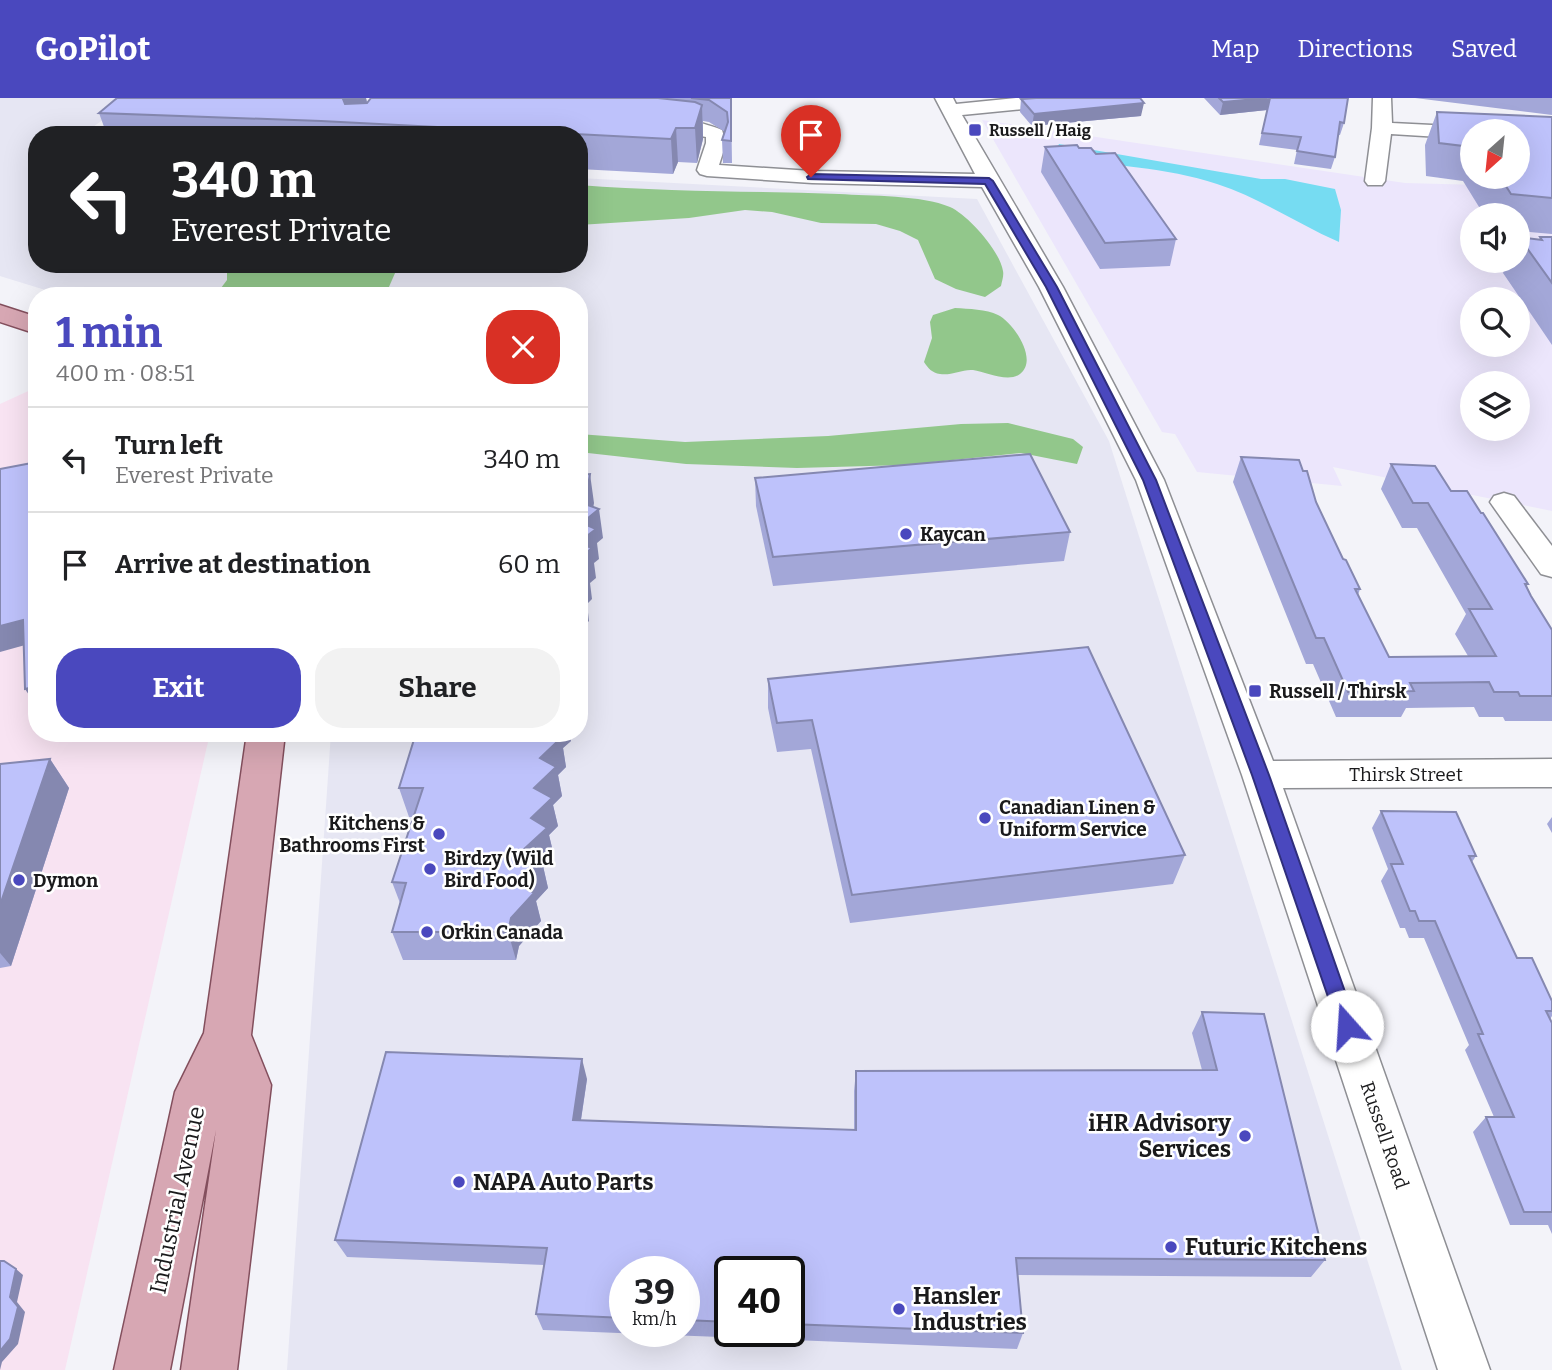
<!DOCTYPE html>
<html lang="en">
<head>
<meta charset="utf-8">
<style>
	:root { --surface:#fff; --page:#f2f2f2; --text:#202124; --muted:#757577; --line:#e0e0e0; --accent:#4a48be }
	body { margin:0; font-family:Bitter,serif; background:var(--page); color:var(--text); height:100vh; display:flex; flex-direction:column; font-size:26px; white-space:nowrap }
	* { box-sizing:border-box; margin:0 }
	p { font-size:23px; color:var(--muted) }
	.icon { flex:none; width:38px; height:38px; fill:none; stroke:currentColor; stroke-width:2; stroke-linecap:round; stroke-linejoin:round }
	.map { position:relative; flex:1; overflow:hidden }
	.panel { position:absolute; left:28px; top:189px; width:560px; height:455px; display:flex; flex-direction:column; background:var(--surface); border-radius:28px; box-shadow:0 7px 28px #0002 }
	.panel>* { flex:none }
	.hud { position:absolute; left:28px; top:28px; width:560px; height:147px; border-radius:28px; box-shadow:0 7px 28px #0002; background:#202124; color:#fff; overflow:hidden }
	.needle { width:46px; rotate:207deg }
	.fabs { position:absolute; left:1460px; top:21px; display:grid; gap:14px }
	.fabs a { display:grid; place-items:center; width:70px; height:70px; border-radius:50%; background:var(--surface); box-shadow:0 7px 28px #0002; font-size:35px }
	.speed { position:absolute; left:609px; top:1158px; display:flex; gap:14px; font-size:35px; font-weight:700; text-align:center }
	.speed>* { display:grid; place-content:center; width:91px; height:91px; border-radius:50%; background:var(--surface); box-shadow:0 7px 28px #0002; line-height:1 }
	.speed small { font-size:18px; font-weight:400 }
	.speed .limit { border:4px solid #111; border-radius:10px; background:#fff; color:#111 }
	.pin { position:absolute; display:grid; place-items:center; width:60px; height:60px; color:#fff; margin:-72px -30px; border-radius:50% 50% 50% 0; rotate:-45deg; box-shadow:0 0 7px #0007 }
	.pin .icon { rotate:45deg }
	.me { position:absolute; width:77px; margin:-38px; rotate:341deg; stroke-linejoin:round; filter:drop-shadow(0 0 5px #0008) }
	.turn { display:flex; align-items:center; gap:24px; height:147px; padding:0 28px; font-size:32px }
	.turn .icon { width:91px; height:91px; stroke-width:2.5 }
	.turn b { display:block; font-size:49px; line-height:60px }
	.round { display:grid; place-items:center; flex:none; width:74px; height:74px; border-radius:28px; background:var(--page) }
	.head { display:flex; align-items:center; justify-content:space-between; height:119px; padding:0 28px }
	h1 { font-size:42px; font-weight:700; line-height:52px; color:var(--accent) }
	.button { display:flex; gap:14px; margin-top:auto; padding:14px 28px }
	.button a { flex:1; height:80px; border-radius:28px; background:var(--accent); color:#fff; font-size:28px; font-weight:700; line-height:80px; text-align:center }
	.button a+a { background:var(--page); color:var(--text) }
	ul { padding:0; list-style:none }
	li { display:flex; align-items:center; gap:21px; height:105px; padding:0 28px; border-top:2px solid var(--line) }
	li div { flex:1 }
	li b { display:block; font-size:26px }
	li em { font-style:normal }
	header { display:flex; align-items:center; gap:42px; box-sizing:border-box; height:98px; padding:0 35px; background:var(--accent); color:#fff }
	header strong { font-size:33px }
	nav { display:flex; gap:38px; margin-inline-start:auto; font-size:24px }
	.map>svg:first-child { display:block }
	.built { fill:#e6e6f3; fill-rule:evenodd }
	.industrial { fill:#f8e3f2 }
	.medical { fill:#ece6fc; fill-rule:evenodd }
	.forest { fill:#92c78b }
	.water { fill:#76dcf2 }
	.lines { fill:none; stroke-linecap:round; stroke-linejoin:round }
	.minor-casing { stroke:#8e8f94; stroke-width:3 }
	.major-casing { stroke:#834f5d; stroke-width:3 }
	.minor { fill:#fff; fill-rule:evenodd }
	.major { fill:#d7a7b3; fill-rule:evenodd }
	.wall { fill:#a3a7d8; fill-rule:evenodd }
	.shaded-wall { fill:#8588b0 }
	.building { fill:#bec2fb; stroke:#8588b0; stroke-width:2 }
	.route { fill:#4a48be; stroke:#302f7c; stroke-width:2 }
	.poi-dot { fill:#4a48be; stroke:#fff; stroke-width:2.5 }
	.labels { text-anchor:middle; stroke-width:5; stroke-linejoin:round; paint-order:stroke }
	.far-poi-label { font-size:16px; font-weight:bold; fill:#1a1a1c; stroke:#fff; text-anchor:start }
	.poi-label { font-size:19px; font-weight:bold; fill:#1a1a1c; stroke:#fff; text-anchor:start }
	.street-label { font-size:19px; fill:#1a1a1c; stroke:#fff }
	.near-poi-label { font-size:23px; font-weight:bold; fill:#1a1a1c; stroke:#fff; text-anchor:start }
	.near-street-label { font-size:23px; fill:#1a1a1c; stroke:#fff }
</style>
</head>
<body>
<header>
<strong>GoPilot</strong>
<nav><a>Map</a><a>Directions</a><a>Saved</a></nav>
</header>
<div class="map">
<svg width="1552" height="1272" viewBox="0 0 1552 1272">
	<rect width="100%" height="100%" fill="#f3f3f9"/>
	<path class="built" d="M0,0H135L81,37H37V166H579V80L977,101L1109,343L1402,1272H287L331,635H579V198H65L0,178ZM625,1174H684V1234H625ZM730,1174H789V1234H730Z"/>
	<polygon class="industrial" points="37,289 37,635 210,635 65,1272 0,1272 0,306"/>
	<path class="medical" d="M982,22L1405,85L1552,89V413L1333,369L1342,388L1197,374L1175,336L1162,334ZM1472,117H1517V163H1472ZM1472,201H1517V247H1472ZM1472,285H1517V331H1472Z"/>
	<g class="forest">
		<path d="M579,87C666,94 753,93 839,96C870,98 922,97 950,109C968,117 1000,153 1003,173C1004,178 1002,183 1001,188L985,199L956,191L935,181L918,142L900,133L876,126L821,125L772,114L745,112L689,120L579,127Z"/>
		<polygon points="227,166 399,166 385,198 215,198 227,182"/>
		<path d="M955,210C969,211 986,211 998,217C1013,224 1039,262 1020,276C1008,285 986,274 973,272C962,271 951,278 940,276C932,275 928,270 924,264L932,240L930,224L933,217Z"/>
		<polygon points="1008,325 1073,341 1083,349 1077,366 1021,355 905,367 797,370 686,366 579,354 579,336 685,344 828,338 961,326"/>
	</g>
	<path class="water" d="M1059,46L1261,81H1285L1335,91L1341,112L1339,144C1298,126 1260,100 1217,86C1166,69 1110,67 1057,61L1056,52Z"/>
	<g class="lines">
		<g class="minor-casing">
			<g id="minor">
				<path d="M935,0H953L956,6L1016,0H1082L1073,6L962,17L1063,189L1164,382L1273,663L1552,661V689L1283,690L1490,1272H1438L1242,677L1136,382L1039,189L982,89L812,85L707,78L700,76L697,72L706,45V39L648,28L645,24C656,11 707,26 722,32L726,45L719,67L812,73L975,76Z"/>
				<polygon points="1373,0 1391,0 1392,25 1472,29 1480,33 1472,33 1472,41 1391,36 1385,83 1382,87 1368,87 1365,83 1372,30"/>
				<polygon points="1504,395 1514,398 1552,448 1552,479 1541,476 1490,404 1494,398"/>
			</g>
		</g>
		<g class="major-casing">
			<g id="major">
				<polygon points="0,207 37,219 37,236 0,224"/>
				<polygon points="247,635 285,635 251,937 271,987 237,1272 181,1272 216,1032 170,1272 114,1272 175,994 204,935"/>
			</g>
		</g>
		<use href="#minor" class="minor"/>
		<use href="#major" class="major"/>
	</g>
	<g class="wall">
		<polygon points="117,0 366,0 367,5 371,0 731,0 732,65 723,65 722,42 725,34 709,24 703,23 703,41 697,65 678,64 673,76 579,71 579,37 107,37 99,15"/>
		<polygon points="1204,0 1348,0 1344,25 1340,37 1338,37 1335,59 1331,71 1294,66 1297,52 1259,47 1267,12 1220,17"/>
		<polygon points="1415,0 1552,0 1552,17"/>
		<polygon points="1021,1 1141,18 1032,28 1020,14"/>
		<path d="M1437,14L1552,19V136L1517,133V117H1484L1463,83L1426,78L1425,47ZM1472,33L1517,79H1472Z"/>
		<polygon points="1045,49 1079,50 1096,56 1176,141 1170,168 1100,171 1041,74"/>
		<polygon points="1519,139 1539,142 1540,139 1552,139 1552,247 1503,175 1508,163 1517,163 1517,143"/>
		<polygon points="71,166 165,166 157,175 73,172"/>
		<polygon points="1241,359 1316,404 1343,461 1360,491 1358,497 1389,559 1468,558 1455,536 1466,516 1417,430 1402,430 1381,391 1391,366 1451,393 1481,415 1528,486 1527,488 1531,498 1552,532 1552,623 1505,623 1503,619 1479,619 1474,609 1406,610 1401,619 1336,619 1313,566 1306,566 1233,384"/>
		<polygon points="755,380 1070,434 1064,463 773,488 756,408"/>
		<polygon points="768,581 1185,757 1173,786 850,825 811,651 777,654 768,610"/>
		<polygon points="571,643 563,650 566,669 558,677 562,698 553,707 558,728 549,737 554,758 543,768 548,790 536,803 541,823 519,848 516,862 403,862 392,834 400,805 392,784 413,719 409,719 399,690"/>
		<polygon points="50,661 69,690 11,868 0,870 0,666"/>
		<polygon points="1381,713 1476,758 1472,764 1517,860 1552,903 1552,918 1550,921 1552,925 1552,1136 1548,1127 1510,1127 1473,1034 1486,1019 1494,1019 1465,952 1469,947 1424,840 1409,840 1405,830 1400,830 1381,783 1388,771 1372,730"/>
		<polygon points="1552,719 1552,735 1547,726"/>
		<path d="M1202,914L1325,1162L1311,1179L1018,1177L1023,1235L1017,1251L543,1232L536,1216L544,1167L347,1159L335,1142L587,981L581,1022L854,1032V993L856,973L1202,972L1192,935ZM625,1174H684V1234H625ZM730,1174H789V1234H730Z"/>
	</g>
	<g class="shaded-wall">
		<polygon points="344,0 366,0 369,13 348,25 343,1"/>
		<polygon points="1270,0 1267,12 1220,17 1223,4"/>
		<polygon points="1144,5 1141,18 1032,28 1034,16"/>
		<polygon points="702,7 703,41 697,65 695,30"/>
		<polygon points="676,30 678,64 673,76 671,41"/>
		<polygon points="154,166 165,166 157,175"/>
		<polygon points="590,376 594,405 592,417 599,411 603,440 597,445 599,461 594,465 596,480 590,485 592,501 587,506 589,523 584,528 587,544 580,550 583,568 579,571 579,449 582,425"/>
		<polygon points="23,522 36,544 0,554 0,528"/>
		<polygon points="37,588 37,609 25,591"/>
		<polygon points="546,635 570,635 571,643 563,650 566,669 558,677 562,698 553,707 558,728 549,737 554,758 543,768 548,790 536,803 541,823 519,848 516,862 508,834 531,720 534,690"/>
		<polygon points="50,661 69,690 11,868 0,855 0,807"/>
		<polygon points="582,961 587,981 578,1041 573,1022"/>
		<polygon points="16,1171 23,1177 17,1204 25,1214 18,1246 2,1264 0,1272 0,1253"/>
	</g>
	<g class="building">
		<polygon points="117,0 344,0 343,1 345,6 367,5 371,0 658,0 695,4 702,7 695,30 676,30 671,41 321,23 99,15"/>
		<polygon points="691,0 731,0 731,43 722,42 728,24 727,14 709,2"/>
		<polygon points="1036,0 1140,0 1144,5 1034,16 1021,1"/>
		<polygon points="1219,0 1267,0 1223,4"/>
		<polygon points="1270,0 1348,0 1344,25 1340,24 1335,59 1297,53 1301,39 1262,35"/>
		<polygon points="1437,14 1552,19 1552,100 1511,96 1504,85 1500,85 1496,79 1517,79 1517,33 1472,33 1472,49 1439,45"/>
		<polygon points="1077,47 1079,50 1091,50 1096,56 1115,55 1176,141 1105,145 1045,49"/>
		<polygon points="1519,139 1542,142 1540,139 1552,139 1552,185"/>
		<polygon points="1030,356 1070,434 773,459 755,380"/>
		<polygon points="1241,359 1299,362 1303,373 1307,373 1316,404 1343,461 1346,462 1360,491 1355,491 1389,559 1496,558 1469,511 1492,511 1428,405 1413,405 1391,366 1435,368 1451,393 1467,393 1481,415 1483,415 1528,486 1525,486 1531,498 1552,532 1552,598 1520,598 1518,594 1494,594 1489,584 1410,585 1414,593 1348,594 1324,540 1316,540"/>
		<polygon points="37,364 37,588 25,591 23,522 0,528 0,371"/>
		<polygon points="590,376 585,406 599,411 582,425 596,431 579,444 579,377"/>
		<polygon points="579,445 592,450 579,461"/>
		<polygon points="579,468 588,472 579,479"/>
		<polygon points="579,491 585,493 579,499"/>
		<polygon points="1088,549 1185,757 852,797 812,622 777,625 768,581"/>
		<polygon points="416,635 551,635 561,640 540,660 556,669 534,690 552,700 531,720 547,730 524,751 542,762 518,786 534,795 511,820 508,834 392,834 406,785 392,784 423,690 399,690"/>
		<polygon points="50,661 0,807 0,666"/>
		<polygon points="1381,713 1456,714 1476,758 1469,758 1517,860 1532,860 1552,903 1552,913 1546,913 1552,925 1552,1114 1524,1114 1486,1019 1514,1019 1478,936 1483,936 1435,823 1419,823 1415,813 1410,813 1391,766 1403,766"/>
		<polygon points="1202,914 1264,916 1325,1162 1016,1160 1023,1235 789,1226 789,1174 730,1174 730,1224 684,1222 684,1174 625,1174 625,1220 536,1216 547,1150 335,1142 386,954 582,961 573,1022 856,1032 856,973 1217,972"/>
		<polygon points="0,1163 4,1163 16,1171 10,1199 18,1209 10,1241 0,1253"/>
	</g>
	<polygon class="route" points="811,76 989,80 993,83 1057,189 1156,382 1269,677 1357,928 1354,934 1347,936 1340,934 1338,928 1252,677 1143,382 1046,189 985,86 808,81 807,79"/>
	<g class="poi-dot">
		<rect x="968" y="25" width="14" height="14" rx="3.5"/>
		<circle cx="906" cy="436" r="7"/>
		<rect x="1248" y="586" width="14" height="14" rx="3.5"/>
		<circle cx="985" cy="720" r="7"/>
		<circle cx="439" cy="736" r="7"/>
		<circle cx="430" cy="771" r="7"/>
		<circle cx="19" cy="782" r="7"/>
		<circle cx="427" cy="834" r="7"/>
		<circle cx="1245" cy="1038" r="7"/>
		<circle cx="459" cy="1084" r="7"/>
		<circle cx="1171" cy="1149" r="7"/>
		<circle cx="899" cy="1211" r="7"/>
	</g>
	<g class="labels">
		<g class="far-poi-label">
			<text x="989" y="38">Russell / Haig</text>
		</g>
		<g class="poi-label">
			<text x="920" y="443">Kaycan</text>
			<text x="1269" y="600">Russell / Thirsk</text>
			<text x="999" y="716">Canadian Linen &amp;<tspan x="999" dy="22">Uniform Service</tspan></text>
			<text x="425" y="732" text-anchor="end">Kitchens &amp;<tspan x="425" dy="22">Bathrooms First</tspan></text>
			<text x="444" y="767">Birdzy (Wild<tspan x="444" dy="22">Bird Food)</tspan></text>
			<text x="33" y="789">Dymon</text>
			<text x="441" y="841">Orkin Canada</text>
		</g>
		<g class="street-label">
			<text x="1406" y="683">Thirsk Street</text>
			<text transform="translate(1385 1037) rotate(71)" y="7">Russell Road</text>
		</g>
		<g class="near-poi-label">
			<text x="1231" y="1033" text-anchor="end">iHR Advisory<tspan x="1231" dy="26">Services</tspan></text>
			<text x="473" y="1092">NAPA Auto Parts</text>
			<text x="1185" y="1157">Futuric Kitchens</text>
			<text x="913" y="1206">Hansler<tspan x="913" dy="26">Industries</tspan></text>
		</g>
		<g class="near-street-label">
			<text transform="translate(177 1102) rotate(-78)" y="8">Industrial Avenue</text>
		</g>
	</g>
</svg>
<div class="fabs">
<a><svg class="needle" viewBox="-14 -14 28 28"><path d="M0-13l5 13h-10z" fill="#e53935"/><path d="M0 13l5-13h-10z" fill="#757577"/></svg></a>
<a><svg class="icon" aria-label="sound" viewBox="0 0 24 24"><path d="M4 9h4l5-4v14l-5-4H4zM17 9q2 3 0 6"/></svg></a>
<a><svg class="icon" aria-label="search" viewBox="0 0 24 24"><circle cx="10" cy="10" r="6"/><path d="M15 15l6 6"/></svg></a>
<a><svg class="icon" aria-label="layers" viewBox="0 0 24 24"><path d="M12 4l9 5-9 5-9-5zM3 14l9 5 9-5"/></svg></a>
</div>
<div class="speed"><div>39<small>km/h</small></div><div class="limit">40</div></div>
<div class="pin" style="left:811px;top:79px;background:#d93025"><svg class="icon" aria-label="arrive" viewBox="0 0 24 24"><path d="M6 21V4h12l-3 4 3 4H6"/></svg></div>
<svg class="me" style="left:1347px;top:928px" viewBox="-20 -20 40 40"><circle r="19" fill="#fff"/><path d="M0-13L10 11 0 6-10 11z" fill="#4a48be"/></svg>
<div class="hud">
<div class="turn"><svg class="icon" aria-label="left" viewBox="0 0 24 24"><path d="M17 20v-9H6M10 6l-5 5 5 5"/></svg><div><b>340 m</b>Everest Private</div></div>
</div>
<section class="panel">
<div class="head"><div><h1>1 min</h1><p>400 m · 08:51</p></div><a class="round" style="background:#d93025;color:#fff"><svg class="icon" aria-label="close" viewBox="0 0 24 24"><path d="M6 6l12 12M18 6L6 18"/></svg></a></div>
<ul>
<li><svg class="icon" aria-label="left" viewBox="0 0 24 24"><path d="M17 20v-9H6M10 6l-5 5 5 5"/></svg><div><b>Turn left</b><p>Everest Private</p></div><em>340 m</em></li>
<li><svg class="icon" aria-label="arrive" viewBox="0 0 24 24"><path d="M6 21V4h12l-3 4 3 4H6"/></svg><div><b>Arrive at destination</b></div><em>60 m</em></li>
</ul>
<div class="button"><a>Exit</a><a>Share</a></div>
</section>
</div>
</body>
</html>
